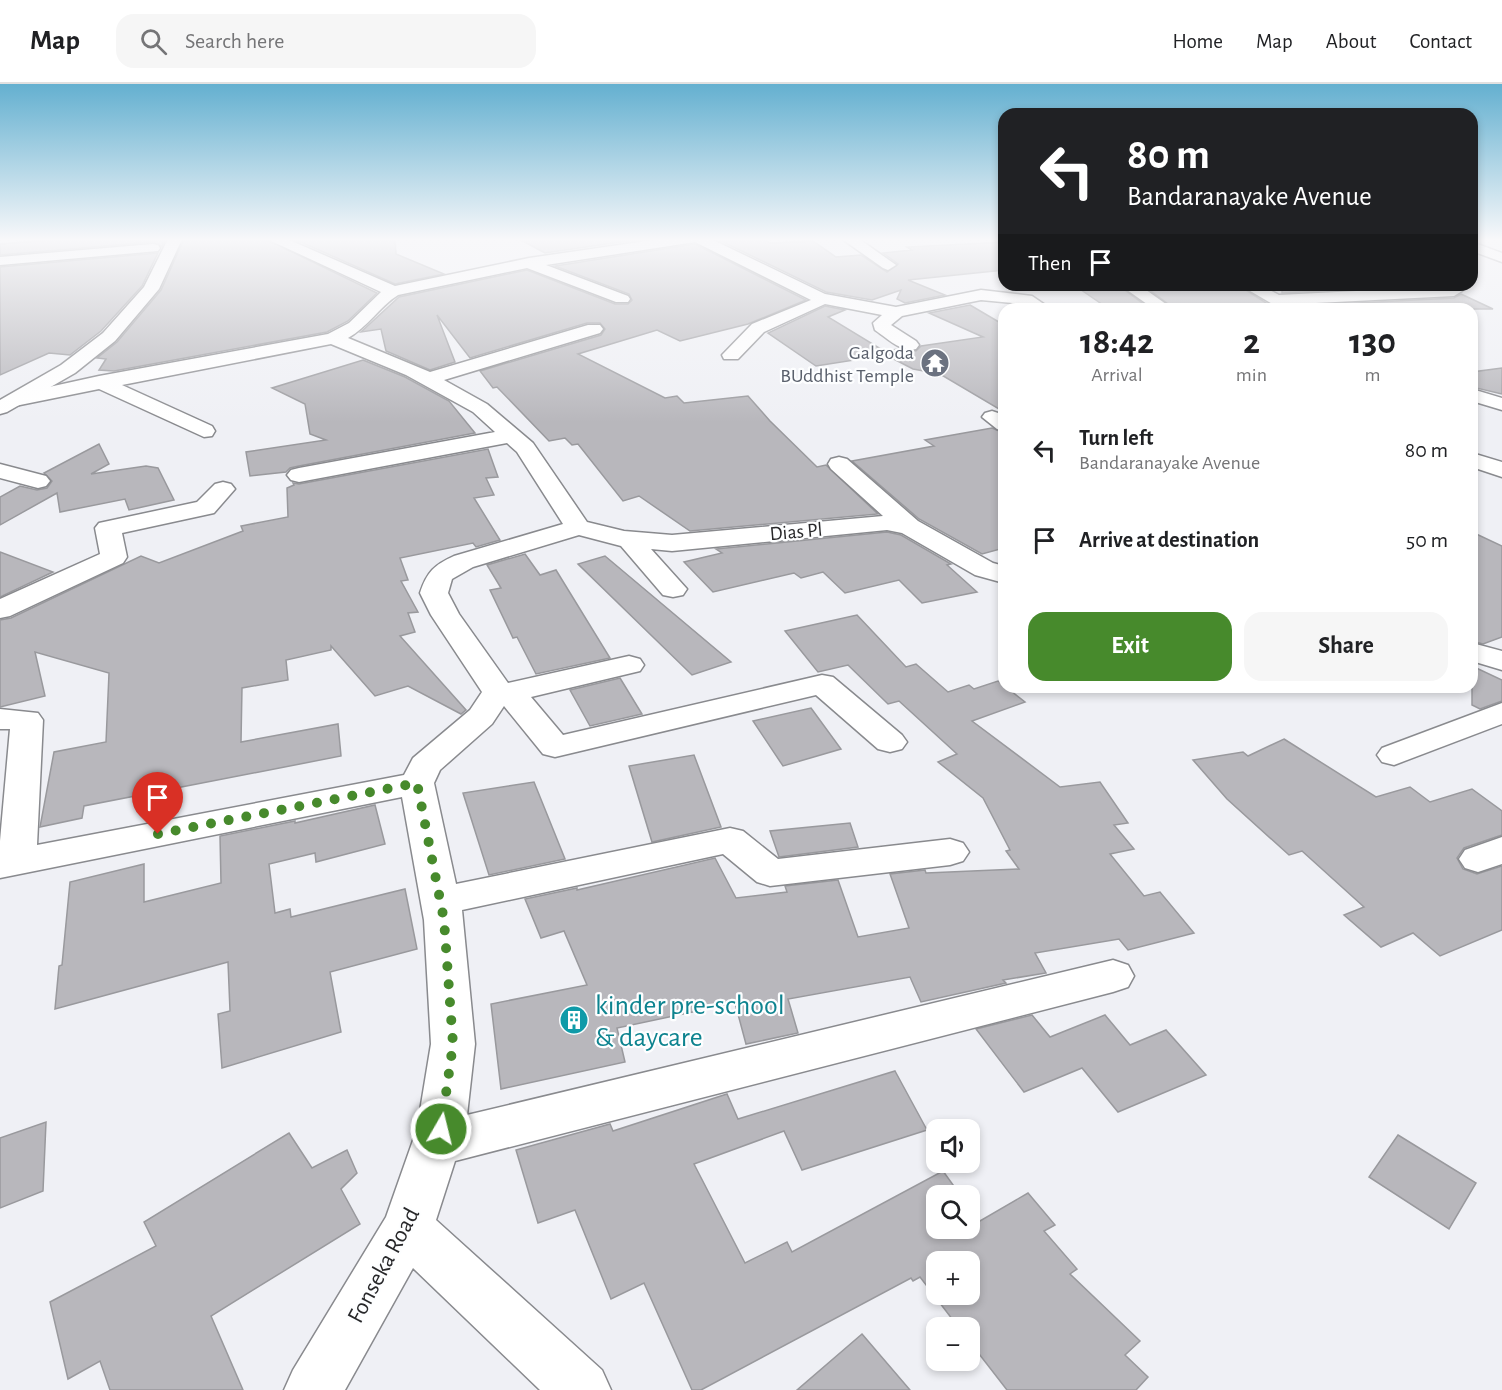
<!DOCTYPE html>
<html lang="en">
<head>
<meta charset="utf-8">
<style>
	:root { --surface:#fff; --page:#f6f6f6; --text:#202124; --muted:#757577; --line:#e0e0e0; --accent:#478a2c }
	body { margin:0; font-family:"Alegreya Sans",sans-serif; background:var(--page); color:var(--text); height:100vh; display:flex; flex-direction:column; font-size:22px; white-space:nowrap }
	* { box-sizing:border-box; margin:0 }
	p { font-size:20px; color:var(--muted) }
	.icon { flex:none; width:33px; height:33px; fill:none; stroke:currentColor; stroke-width:2; stroke-linecap:round; stroke-linejoin:round }
	.map { position:relative; flex:1; overflow:hidden }
	.side { position:absolute; left:998px; top:219px; width:480px; height:390px; display:flex; flex-direction:column; background:var(--surface); border-radius:18px; box-shadow:0 3px 9px #0003 }
	.side>* { flex:none }
	.hud { position:absolute; left:998px; top:24px; width:480px; height:183px; border-radius:18px; box-shadow:0 3px 9px #0003; background:#202124; color:#fff; overflow:hidden }
	.fabs { position:absolute; left:926px; top:1035px; display:grid; gap:12px }
	.fabs a { display:grid; place-items:center; width:54px; height:54px; border-radius:12px; background:var(--surface); box-shadow:0 3px 9px #0003; font-size:30px }
	.pin { position:absolute; display:grid; place-items:center; width:51px; height:51px; color:#fff; margin:-62px -26px; border-radius:50% 50% 50% 0; rotate:-45deg; box-shadow:0 0 6px #0007 }
	.pin .icon { rotate:45deg }
	.me { position:absolute; width:66px; margin:-33px; rotate:8deg; stroke-linejoin:round; filter:drop-shadow(0 0 4px #0008) }
	.turn { display:flex; align-items:center; gap:21px; height:126px; padding:0 30px; font-size:27px }
	.turn .icon { width:78px; height:78px; stroke-width:2.5 }
	.turn b { display:block; font-size:42px; line-height:51px }
	.then { display:flex; align-items:center; height:57px; padding:0 30px; background:#0003; gap:12px; font-size:22px }
	.eta { display:flex; justify-content:space-evenly; align-items:center; height:102px; text-align:center }
	.eta b { font-size:36px; font-weight:700; line-height:42px }
	.primary-button { display:flex; gap:12px; margin-top:auto; padding:12px 30px }
	.primary-button a { flex:1; height:69px; border-radius:18px; background:var(--accent); color:#fff; font-size:24px; font-weight:700; line-height:69px; text-align:center }
	.primary-button a+a { background:var(--page); color:var(--text) }
	ul { padding:0; list-style:none }
	li { display:flex; align-items:center; gap:18px; height:90px; padding:0 30px }
	li div { flex:1 }
	li b { display:block; font-size:22px }
	li em { font-style:normal }
	header { display:flex; align-items:center; gap:36px; box-sizing:border-box; height:84px; padding:0 30px; background:var(--surface); border-bottom:2px solid var(--line) }
	header strong { font-size:28px }
	nav { display:flex; gap:33px; margin-inline-start:auto; font-size:21px }
	.search { width:420px; height:54px; background:var(--page); display:flex; align-items:center; gap:15px; box-sizing:border-box; padding:0 21px; border-radius:18px; color:var(--muted); font-size:22px }
	.map>svg:first-child { display:block }
	.building { fill:#b8b7bc; stroke:#99999d; stroke-width:1.5; fill-rule:evenodd }
	.lines { fill:none; stroke-linecap:round; stroke-linejoin:round }
	.minor-casing { stroke:#898a8e; stroke-width:3 }
	.highway-casing { stroke:#898a8e; stroke-width:3 }
	.minor { fill:#fff; fill-rule:evenodd }
	.highway { fill:#fff; fill-rule:evenodd }
	.route { stroke:#478a2c; stroke-width:10; stroke-dasharray:0 18 }
	.labels { text-anchor:middle; stroke-width:4.5; stroke-linejoin:round; paint-order:stroke }
	.far-worship-label { font-size:20px; fill:#5b616d; stroke:#fdfeff; text-anchor:end }
	.far-street-label { font-size:20px; fill:#28282a; stroke:#fdfeff }
	.street-label { font-size:24px; fill:#28282a; stroke:#fdfeff }
	.near-culture-label { font-size:28px; fill:#0d838f; stroke:#fdfeff; text-anchor:start }
</style>
</head>
<body>
<header>
<strong>Map</strong>
<div class="search"><svg class="icon" aria-label="search" viewBox="0 0 24 24"><circle cx="10" cy="10" r="6"/><path d="M15 15l6 6"/></svg>Search here</div>
<nav><a>Home</a><a>Map</a><a>About</a><a>Contact</a></nav>
</header>
<div class="map">
<svg width="1502" height="1306" viewBox="0 0 1502 1306">
	<rect width="100%" height="100%" fill="#eff0f5"/>
	<g class="building">
		<polygon points="59,155 165,155 162,163 153,158 0,171 0,160"/>
		<polygon points="184,155 265,155 377,209 348,237 327,248 114,287 99,286 106,275 97,274 117,258 161,206"/>
		<polygon points="294,155 395,155 396,170 444,190 395,200"/>
		<polygon points="519,155 641,155 545,169"/>
		<polygon points="752,155 766,156 770,159 813,157 836,173 861,171 887,188 898,180 883,169 912,166 907,163 1004,158 1004,186 908,196 945,211 905,219 897,215 901,206 872,216 826,208 721,157"/>
		<polygon points="695,160 806,216 748,240 680,257 657,246 578,270 665,314 677,312 684,319 748,312 770,337 817,383 826,381 878,430 690,447 639,412 623,417 578,360 572,361 565,354 549,357 497,303 493,304 480,287 601,251 605,245 600,239 587,239 470,274 437,231 455,278 430,286 386,267 381,245 361,248 399,213 527,186 615,220 628,220 632,216 629,210 555,182"/>
		<polygon points="158,169 142,202 101,247 70,271 49,269 0,291 0,183"/>
		<polygon points="1074,201 1118,201 1150,225 1109,225"/>
		<polygon points="1143,201 1238,201 1271,222 1175,225"/>
		<polygon points="1282,201 1430,201 1282,209"/>
		<polygon points="1461,210 1493,225 1303,225 1301,222 1454,214"/>
		<polygon points="970,221 1004,241 1004,328 940,290 913,285 886,271 816,282 768,249 825,222 845,226 828,233 884,267 899,265 916,267 921,262 983,253 929,229"/>
		<polygon points="363,276 405,293 449,317 475,349 299,382 290,384 286,388 250,392 246,368 326,356 310,350 305,320 272,304"/>
		<polygon points="1502,284 1502,310 1472,303 1472,288"/>
		<polygon points="992,344 1004,349 1004,464 982,470 919,435 852,377 934,362 925,356"/>
		<polygon points="99,360 109,380 91,390 146,382 158,384 174,416 129,426 125,415 60,428 57,409 0,441 0,413 20,402 37,406 47,404 52,397 44,389"/>
		<polygon points="488,365 498,393 486,394 494,411 474,414 500,456 476,463 473,459 400,474 408,496 401,497 418,528 408,529 415,548 400,552 466,626 461,630 408,602 375,612 331,562 331,566 286,576 288,596 242,604 241,658 338,640 341,672 84,722 82,734 40,743 54,668 106,658 109,589 35,568 45,612 0,623 0,536 11,534 141,472 159,479 243,447 241,442 288,433 287,404 294,401 293,399 299,400"/>
		<polygon points="887,448 901,451 951,480 947,481 977,508 922,519 899,496 845,509 823,488 801,494 794,489 713,508 684,478 722,469 716,465"/>
		<polygon points="1472,448 1502,462 1502,553 1483,560 1472,557"/>
		<polygon points="0,468 53,488 0,513"/>
		<polygon points="525,470 540,491 556,486 610,574 536,590 517,553 513,554 490,506 501,504 487,481"/>
		<polygon points="605,472 731,578 692,591 578,480"/>
		<polygon points="857,531 906,583 916,580 948,608 969,601 974,605 998,597 1025,618 972,637 1060,703 1100,698 1128,739 1114,741 1134,765 1110,770 1144,812 1160,808 1194,849 1128,866 1119,855 1035,869 1046,889 1003,896 1006,899 921,918 910,893 788,915 798,949 746,960 735,919 617,944 625,978 501,1005 491,920 587,901 564,847 541,854 525,815 577,804 577,806 715,774 736,814 787,808 785,802 838,796 858,853 909,844 890,790 925,786 926,789 1019,785 1006,767 1010,766 983,714 938,678 957,670 899,617 888,620 848,581 818,588 785,547"/>
		<polygon points="1472,582 1502,596 1502,617 1480,625 1472,621"/>
		<polygon points="620,594 642,630 590,642 570,606"/>
		<polygon points="811,624 841,665 783,682 753,637"/>
		<polygon points="1284,655 1376,713 1410,703 1430,718 1472,705 1502,727 1502,751 1464,764 1457,774 1463,785 1477,790 1502,782 1502,846 1440,872 1413,849 1381,863 1344,831 1364,823 1302,767 1289,771 1227,715 1193,676 1243,668 1248,672"/>
		<polygon points="694,671 721,743 652,758 629,682"/>
		<polygon points="534,698 565,775 489,791 463,709"/>
		<polygon points="375,721 385,760 316,778 315,769 269,780 275,829 290,825 291,833 405,805 417,865 330,888 341,948 222,984 218,930 230,927 228,878 55,925 59,882 62,881 70,798 144,780 144,818 221,799 220,752 295,737 295,739"/>
		<polygon points="850,739 858,763 779,773 770,747"/>
		<polygon points="1032,931 1050,953 1105,931 1130,961 1166,946 1206,991 1118,1028 1082,984 1024,1008 976,945"/>
		<path d="M895,987L927,1046L802,1086L784,1047L694,1080L745,1179L787,1158L792,1168L943,1087L961,1112H936V1144H969V1122L980,1137L1028,1109L1055,1141L1044,1147L1077,1185L1070,1190L1140,1257L1125,1271L1148,1293L1136,1306H1007L969,1257V1244H959L920,1193L913,1197L911,1194L701,1306H692L644,1199L611,1215L575,1126L538,1139L516,1066L610,1040L613,1047L727,1010L738,1035ZM936,1178H969V1210H936Z"/>
		<polygon points="46,1038 43,1107 0,1124 0,1054"/>
		<polygon points="289,1049 312,1084 347,1066 357,1089 341,1105 360,1140 211,1232 243,1306 110,1306 100,1277 68,1295 50,1218 156,1162 144,1138"/>
		<polygon points="1398,1051 1476,1099 1449,1145 1369,1093"/>
		<polygon points="862,1250 910,1306 797,1306"/>
	</g>
	<g class="lines">
		<g class="minor-casing">
			<g id="minor">
				<path d="M267,155H287L395,202L529,174L660,155H711L825,210L896,223L981,206L1032,212L1051,225H1031L1022,220L981,216L902,232L891,241L916,257L919,261L916,265C901,269 887,254 875,246L873,239L882,231L825,220L764,248L738,275H724L722,271L752,240L811,216L695,158L546,181L628,212L630,215L628,218H616L527,184L398,211C379,223 368,243 348,254L430,288L588,241H600L603,245L600,249L444,296L487,320L533,359L587,438L624,447L672,451L883,432L831,385L828,380L831,375L839,373L847,375L918,437L993,479L1004,482V499L975,491L902,449L887,446L672,467L651,465L687,505L683,511L673,513L663,511L621,462L579,451L473,483L452,495L448,509L459,530L508,599L629,572L640,575L644,581L640,587L531,613L563,651L822,591L833,593L902,651L907,658L902,665L890,668L878,665L816,611L555,673L543,670L504,622L492,640L440,686L434,699L456,800L730,744L743,747L778,775L950,755L963,759L969,768L963,777L950,781L770,802L757,798L723,770L462,826L475,960L467,1031L1113,876L1128,881L1134,892L1128,903L1113,908L455,1077L436,1136L602,1286L611,1306H540L413,1184L345,1306H284L293,1286L386,1133L417,1045L431,960L424,836L402,713L0,794V757L10,645H0V625L38,629L43,636L37,761L404,691L413,674L470,626L482,608L431,531L420,509C427,488 434,481 454,472L563,440L517,368L507,359L299,398L291,396L287,391L291,386L299,384L495,348L473,328L406,291L331,260L122,301L212,342L215,347L212,352L204,353L99,305L15,322L8,320L5,316L8,312L99,292L328,250L349,239L381,208Z"/>
				<polygon points="842,155 859,155 896,181 888,186 883,184"/>
				<polygon points="1472,158 1502,169 1502,178 1472,167"/>
				<polygon points="153,160 158,161 160,164 158,167 0,181 0,173"/>
				<polygon points="1120,201 1139,201 1173,225 1154,225"/>
				<polygon points="1240,201 1260,201 1279,211 1454,202 1462,207 1454,212 1296,220 1301,225 1281,225"/>
				<polygon points="1472,305 1502,314 1502,326 1472,317"/>
				<polygon points="992,327 1004,331 1004,347 997,345 982,333 985,329"/>
				<polygon points="1472,369 1502,378 1502,393 1472,383"/>
				<polygon points="0,380 46,392 50,397 46,402 38,404 0,394"/>
				<polygon points="223,398 231,400 235,405 214,429 122,449 127,473 123,479 10,532 0,534 0,515 100,470 95,444 99,439 197,418 215,400"/>
				<polygon points="1472,559 1502,567 1502,586 1472,577"/>
				<polygon points="1502,619 1502,640 1394,681 1382,678 1377,671 1382,664"/>
				<polygon points="1502,753 1502,780 1478,788 1465,784 1459,775 1465,766"/>
			</g>
		</g>
		<g class="highway-casing">
			<polygon id="highway" points="168,155 182,155 159,205 115,257 75,289 7,328 0,330 0,316 61,281 103,249 144,203"/>
		</g>
		<use href="#minor" class="minor"/>
		<use href="#highway" class="highway"/>
	</g>
	<linearGradient id="sky" x2="0" y2="1"><stop stop-color="#64b0d0"/><stop offset="0.46" stop-color="#f8f8fa"/><stop offset="1" stop-color="#f8f8fa" stop-opacity="0"/></linearGradient>
	<rect width="1502" height="338" fill="url(#sky)"/>
	<g class="lines">
		<polyline class="route" points="158,750 417,699 444,836 453,960 441,1045"/>
	</g>
	<defs>
		<g id="temple-disc" transform="scale(1.5)"><circle r="9.5" fill="#6b7280" stroke="#fdfeff"/><path d="M0-6L5-2H3V0L6.5 2.5H4V6H1.5V3h-3V6H-4V2.5H-6.5L-3 0V-2H-5Z" fill="#fff"/></g>
		<g id="building-disc" transform="scale(1.5)"><circle r="9.5" fill="#0f9aa8" stroke="#fdfeff"/><path d="M-4-6H4V6H1V3H-1V6H-4ZM-2.5-4.3h1.7v1.8h-1.7ZM.8-4.3h1.7v1.8H.8ZM-2.5-1h1.7V.8h-1.7ZM.8-1h1.7V.8H.8Z" fill="#fff"/></g>
	</defs>
	<g fill-rule="evenodd">
		<use href="#temple-disc" x="935" y="279"/>
		<use href="#building-disc" x="574" y="936"/>
	</g>
	<g class="labels">
		<g class="far-worship-label">
			<text x="914" y="275">Galgoda<tspan x="914" dy="23">BUddhist Temple</tspan></text>
		</g>
		<g class="far-street-label">
			<text transform="translate(796 447) rotate(-5)" y="7">Dias Pl</text>
		</g>
		<g class="street-label">
			<text transform="translate(383 1181) rotate(-62)" y="8">Fonseka Road</text>
		</g>
		<g class="near-culture-label">
			<text x="595" y="930">kinder pre-school<tspan x="595" dy="32">&amp; daycare</tspan></text>
		</g>
	</g>
</svg>
<div class="fabs">
<a><svg class="icon" aria-label="sound" viewBox="0 0 24 24"><path d="M4 9h4l5-4v14l-5-4H4zM17 9q2 3 0 6"/></svg></a>
<a><svg class="icon" aria-label="search" viewBox="0 0 24 24"><circle cx="10" cy="10" r="6"/><path d="M15 15l6 6"/></svg></a>
<a>+</a>
<a>−</a>
</div>
<div class="pin" style="left:158px;top:750px;background:#d93025"><svg class="icon" aria-label="arrive" viewBox="0 0 24 24"><path d="M6 21V4h12l-3 4 3 4H6"/></svg></div>
<svg class="me" style="left:441px;top:1045px" viewBox="-20 -20 40 40"><circle r="17" fill="#478a2c" stroke="#fff" stroke-width="3"/><path d="M0-11L8 9 0 5-8 9z" fill="#fff"/></svg>
<div class="hud">
<div class="turn"><svg class="icon" aria-label="left" viewBox="0 0 24 24"><path d="M17 20v-9H6M10 6l-5 5 5 5"/></svg><div><b>80 m</b>Bandaranayake Avenue</div></div>
<div class="then">Then<svg class="icon" aria-label="arrive" viewBox="0 0 24 24"><path d="M6 21V4h12l-3 4 3 4H6"/></svg></div>
</div>
<section class="side">
<div class="eta">
<div><b>18:42</b><p>Arrival</p></div>
<div><b>2</b><p>min</p></div>
<div><b>130</b><p>m</p></div>
</div>
<ul>
<li><svg class="icon" aria-label="left" viewBox="0 0 24 24"><path d="M17 20v-9H6M10 6l-5 5 5 5"/></svg><div><b>Turn left</b><p>Bandaranayake Avenue</p></div><em>80 m</em></li>
<li><svg class="icon" aria-label="arrive" viewBox="0 0 24 24"><path d="M6 21V4h12l-3 4 3 4H6"/></svg><div><b>Arrive at destination</b></div><em>50 m</em></li>
</ul>
<div class="primary-button"><a>Exit</a><a>Share</a></div>
</section>
</div>
</body>
</html>
